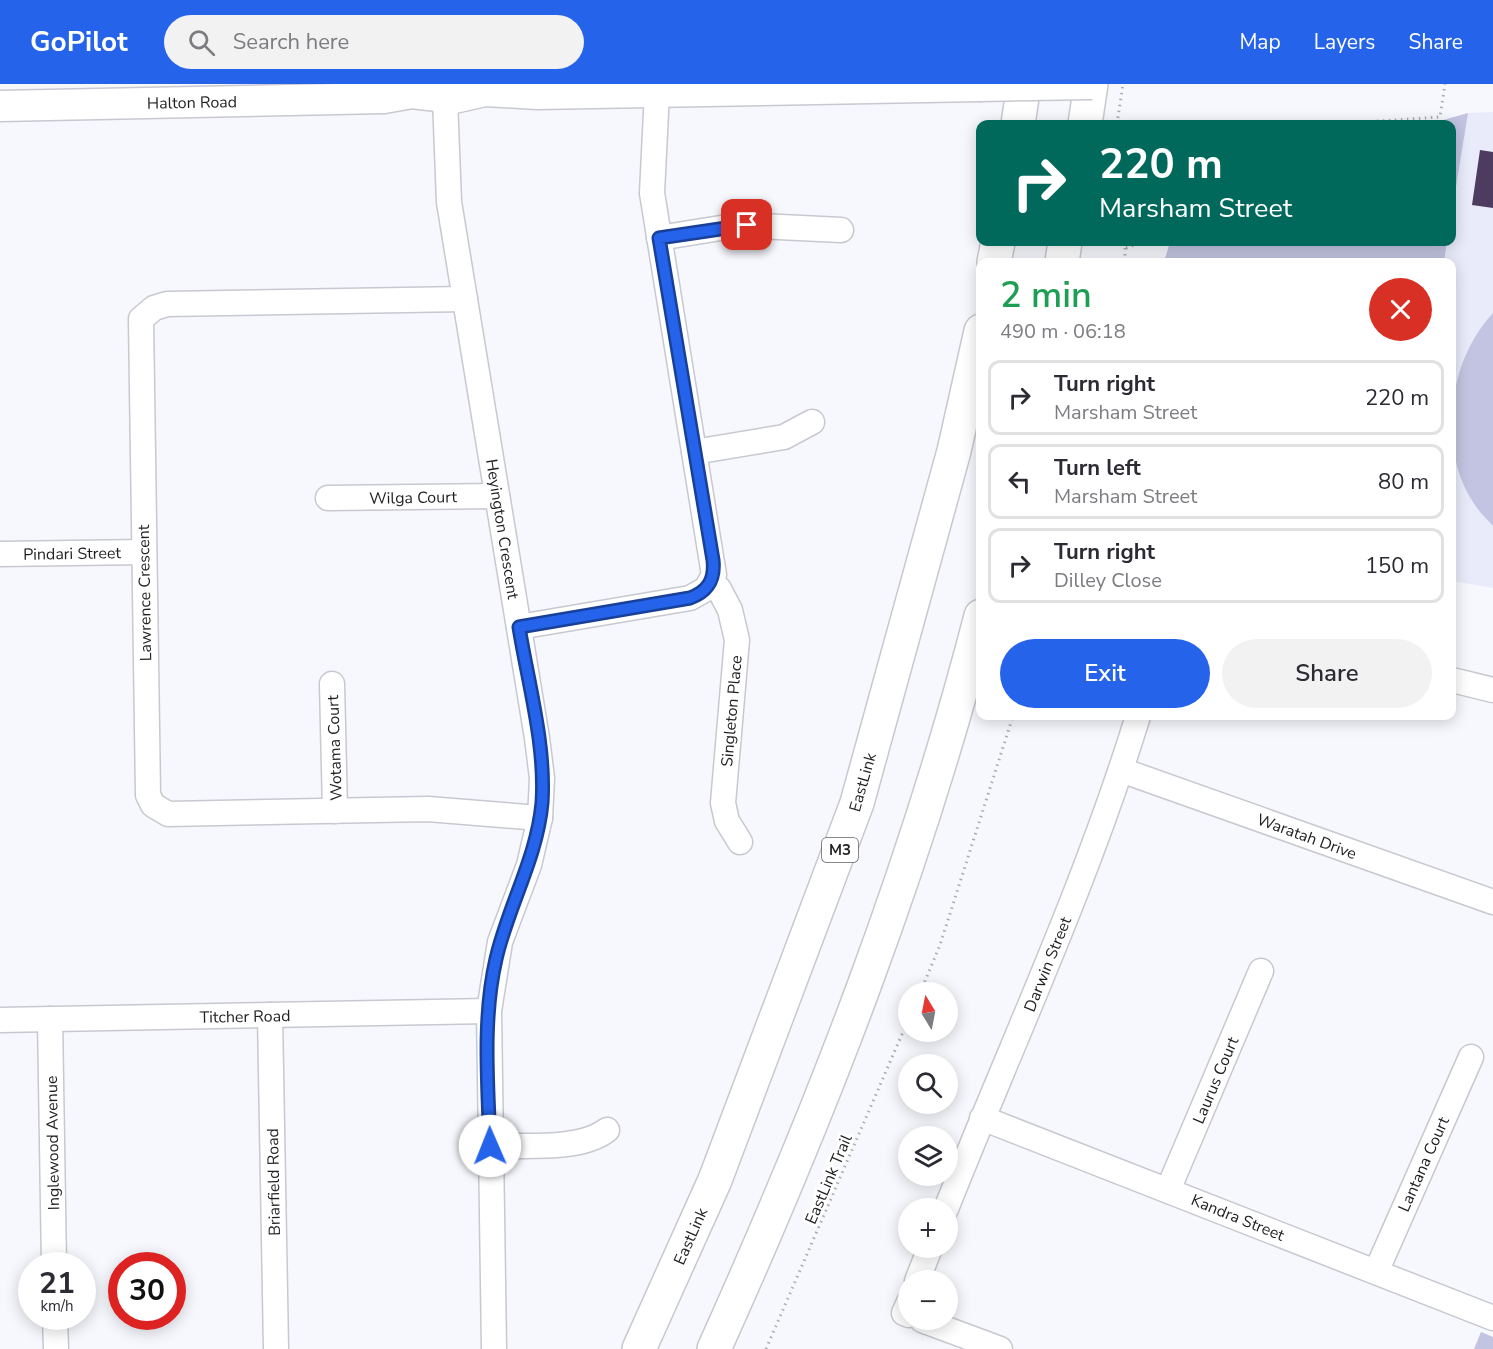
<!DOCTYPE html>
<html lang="en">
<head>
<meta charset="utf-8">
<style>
	:root { --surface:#fff; --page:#f2f2f3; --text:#2b2b33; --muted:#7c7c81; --line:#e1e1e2; --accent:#2563eb }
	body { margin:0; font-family:"Nunito Sans",sans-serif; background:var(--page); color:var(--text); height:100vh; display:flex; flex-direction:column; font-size:22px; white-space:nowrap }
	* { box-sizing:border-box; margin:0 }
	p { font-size:20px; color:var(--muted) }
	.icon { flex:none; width:33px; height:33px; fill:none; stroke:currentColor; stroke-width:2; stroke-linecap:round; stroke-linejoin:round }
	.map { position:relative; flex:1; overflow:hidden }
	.side { position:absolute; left:976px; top:174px; width:480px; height:462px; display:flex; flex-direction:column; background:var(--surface); border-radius:12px; box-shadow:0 3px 15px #0003 }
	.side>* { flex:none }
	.hud { position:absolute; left:976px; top:36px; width:480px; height:126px; border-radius:12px; box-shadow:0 3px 15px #0003; background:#00695c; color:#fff; overflow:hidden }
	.needle { width:39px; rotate:350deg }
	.tools { position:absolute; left:898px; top:898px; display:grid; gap:12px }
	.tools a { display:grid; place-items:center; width:60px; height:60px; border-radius:50%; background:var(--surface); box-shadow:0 3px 15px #0003; font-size:30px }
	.speed { position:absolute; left:18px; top:1168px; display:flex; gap:12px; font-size:30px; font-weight:700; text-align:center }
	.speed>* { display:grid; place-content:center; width:78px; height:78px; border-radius:50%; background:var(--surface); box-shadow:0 3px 15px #0003; line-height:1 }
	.speed small { font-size:15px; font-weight:400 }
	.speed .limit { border:9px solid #d22; background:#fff; color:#111 }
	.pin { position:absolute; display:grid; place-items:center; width:51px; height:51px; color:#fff; margin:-26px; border-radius:12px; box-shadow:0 3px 9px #0006 }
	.me { position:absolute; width:66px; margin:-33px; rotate:359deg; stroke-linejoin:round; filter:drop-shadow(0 0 4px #0008) }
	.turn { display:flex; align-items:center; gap:21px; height:126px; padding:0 24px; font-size:27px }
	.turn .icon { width:78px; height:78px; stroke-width:2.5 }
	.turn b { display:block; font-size:42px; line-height:51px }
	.round { display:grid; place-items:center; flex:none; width:63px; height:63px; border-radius:32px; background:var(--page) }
	.headline { display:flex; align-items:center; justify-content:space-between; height:102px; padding:0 24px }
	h1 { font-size:36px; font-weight:600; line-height:45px; color:#1e9e55 }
	.cta { display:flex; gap:12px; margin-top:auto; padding:12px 24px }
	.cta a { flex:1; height:69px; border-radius:36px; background:var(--accent); color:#fff; font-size:24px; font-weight:600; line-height:69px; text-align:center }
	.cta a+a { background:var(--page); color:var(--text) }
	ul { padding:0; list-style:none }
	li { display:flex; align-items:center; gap:18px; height:75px; margin:0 12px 9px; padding:0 12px; border:3px solid var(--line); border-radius:12px }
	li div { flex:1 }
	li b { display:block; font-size:22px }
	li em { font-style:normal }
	header { display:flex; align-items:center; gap:36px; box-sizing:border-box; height:84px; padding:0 30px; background:var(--accent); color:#fff }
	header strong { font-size:28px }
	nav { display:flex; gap:33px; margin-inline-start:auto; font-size:21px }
	.search { width:420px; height:54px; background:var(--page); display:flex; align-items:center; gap:15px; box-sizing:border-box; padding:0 21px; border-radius:33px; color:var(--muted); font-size:22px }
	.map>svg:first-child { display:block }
	.built { fill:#eaebfa }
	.green { fill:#c3c4e1 }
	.building { fill:#4d3c5f }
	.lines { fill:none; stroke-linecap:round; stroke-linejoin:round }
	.minor-casing { stroke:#c8c8d0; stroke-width:27 }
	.major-casing { stroke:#c8c8d0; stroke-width:33 }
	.highway-casing { stroke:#c8c8d0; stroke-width:36 }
	.path { stroke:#ababb0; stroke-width:3; stroke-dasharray:1.5 4.5; stroke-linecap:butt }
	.minor { stroke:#fff; stroke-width:24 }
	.major { stroke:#fff; stroke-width:30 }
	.highway { stroke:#fff; stroke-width:33 }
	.major-bridge-casing { stroke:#c8c8d0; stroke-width:33; stroke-linecap:butt }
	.major-bridge { stroke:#fff; stroke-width:30 }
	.route-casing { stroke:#184099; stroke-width:15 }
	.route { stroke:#2563eb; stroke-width:10 }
	.labels { text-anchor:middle; stroke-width:6; stroke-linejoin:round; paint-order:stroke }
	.shield { fill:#fff; stroke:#626264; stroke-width:1.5 }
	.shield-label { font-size:15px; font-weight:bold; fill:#1f1f22 }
	.street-label { font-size:16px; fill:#1f1f22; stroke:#fff }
</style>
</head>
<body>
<header>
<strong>GoPilot</strong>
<div class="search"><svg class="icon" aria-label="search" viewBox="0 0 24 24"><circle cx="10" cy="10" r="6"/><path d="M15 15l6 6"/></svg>Search here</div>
<nav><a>Map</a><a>Layers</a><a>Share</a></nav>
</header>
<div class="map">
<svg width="1493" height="1265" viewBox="0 0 1493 1265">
	<rect width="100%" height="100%" fill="#f7f8fe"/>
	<polygon class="built" points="1493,28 1493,504 1452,497 1452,178 1164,178 1170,158 1452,158 1452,40 1398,40 1440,37 1468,29"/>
	<g class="green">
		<polygon points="1468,29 1452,127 1452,40 1398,40 1440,37"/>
		<polygon points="1170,158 1447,158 1444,178 1164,178"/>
		<path d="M1493,229V442C1487,435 1480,429 1475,421C1436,365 1448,277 1493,229Z"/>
		<polygon points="1481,1248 1493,1253 1493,1265 1474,1265"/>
	</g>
	<polygon class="building" points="1480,66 1493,68 1493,124 1472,121"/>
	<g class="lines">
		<g class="minor-casing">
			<g id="minor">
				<polyline points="445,15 449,118 537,654 542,694 540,734 529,781 500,858 489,927 494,1265"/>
				<polyline points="659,154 739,141 841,146"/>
				<polyline points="465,215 167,220 154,224 141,235 148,711 153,721 168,730 428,725 540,734"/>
				<polyline points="694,368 784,353 812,338"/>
				<polyline points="328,414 497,412"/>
				<polyline points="0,470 144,468"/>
				<polyline points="711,498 719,505 730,526 737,556 723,719 727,737 740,758"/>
				<polyline points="519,543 690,514 706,505 714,491 652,109 657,8"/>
				<polyline points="1452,596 1493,606"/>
				<polyline points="332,600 335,727"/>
				<polyline points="1121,686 1493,818"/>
				<polyline points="270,931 276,1265"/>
				<polyline points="50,935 54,1182"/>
				<polyline points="0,936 489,927"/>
				<polyline points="982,1034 1493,1234"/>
				<path d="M490,1062C524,1061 580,1067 607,1046"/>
				<polyline points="1168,1106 1261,887"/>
				<path d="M946,1125C1011,961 1086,801 1138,632"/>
				<polyline points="1376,1188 1471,973"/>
				<polyline points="917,1197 930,1164"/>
				<polyline points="909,1218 904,1229 909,1231"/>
				<polyline points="55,1233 56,1265"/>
				<polyline points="922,1236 1000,1265"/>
			</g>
		</g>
		<g class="major-casing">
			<polyline id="major" points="0,22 384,14 412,9 454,14 485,7 537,10 979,2"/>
		</g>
		<g class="highway-casing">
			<g id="highway">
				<polyline points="1018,40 1024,0"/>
				<polyline points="1085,40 1091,0"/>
				<polyline points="994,178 998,158"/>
				<polyline points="1062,178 1065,158"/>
				<polyline points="639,1265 715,1096 857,719 954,367 981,247"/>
				<path d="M714,1265C821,1028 916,784 981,532"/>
			</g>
		</g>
		<g class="path">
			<polyline points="1117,40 1123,0"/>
			<polyline points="1250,40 1275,40"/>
			<polyline points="1335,40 1440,33 1445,0"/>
			<polyline points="1125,158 1125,178"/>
			<polyline points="1126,164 1142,158"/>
			<polyline points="920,909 940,861 1013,632"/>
			<polyline points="766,1265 909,934"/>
		</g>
		<use href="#minor" class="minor"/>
		<use href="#major" class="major"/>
		<use href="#highway" class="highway"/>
		<g class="major-bridge-casing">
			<polyline id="major-bridge" points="979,2 1092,0"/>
		</g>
		<use href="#major-bridge" class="major-bridge"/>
	</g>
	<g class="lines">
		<g class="route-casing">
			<path id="route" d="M490,1062C488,1001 482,935 496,875C508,822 537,774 542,719C546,661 528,599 519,543L690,514C709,507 715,495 713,476L659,154L747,141"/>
		</g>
		<use href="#route" class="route"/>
	</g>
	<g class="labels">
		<rect class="shield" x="822" y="754" width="36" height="24" rx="4.5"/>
		<g class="shield-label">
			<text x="840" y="771">M3</text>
		</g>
		<g class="street-label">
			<text transform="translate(192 18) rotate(-1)" y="6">Halton Road</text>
			<text transform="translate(413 413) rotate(-1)" y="6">Wilga Court</text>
			<text transform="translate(503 445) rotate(81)" y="6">Heyington Crescent</text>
			<text transform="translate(72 469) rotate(-1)" y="6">Pindari Street</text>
			<text transform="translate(144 509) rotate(-91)" y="6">Lawrence Crescent</text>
			<text transform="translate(731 627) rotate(-85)" y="6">Singleton Place</text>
			<text transform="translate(334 664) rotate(-92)" y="6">Wotama Court</text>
			<text transform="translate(862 698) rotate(-74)" y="6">EastLink</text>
			<text transform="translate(1307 752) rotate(20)" y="6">Waratah Drive</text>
			<text transform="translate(1047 880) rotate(-68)" y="6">Darwin Street</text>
			<text transform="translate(245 932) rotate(-1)" y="6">Titcher Road</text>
			<text transform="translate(1215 996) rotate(-67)" y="6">Laurus Court</text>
			<text transform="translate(52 1059) rotate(-91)" y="6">Inglewood Avenue</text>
			<text transform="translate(1423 1080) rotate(-66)" y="6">Lantana Court</text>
			<text transform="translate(828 1095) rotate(-67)" y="6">EastLink Trail</text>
			<text transform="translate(273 1098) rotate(-91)" y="6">Briarfield Road</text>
			<text transform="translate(1238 1133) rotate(22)" y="6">Kandra Street</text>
			<text transform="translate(690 1152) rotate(-66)" y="6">EastLink</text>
		</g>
	</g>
</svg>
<div class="tools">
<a><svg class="needle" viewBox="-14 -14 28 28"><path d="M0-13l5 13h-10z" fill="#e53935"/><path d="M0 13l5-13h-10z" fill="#7c7c81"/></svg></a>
<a><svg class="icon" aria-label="search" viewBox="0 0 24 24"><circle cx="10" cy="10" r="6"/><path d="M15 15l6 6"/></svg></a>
<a><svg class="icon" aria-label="layers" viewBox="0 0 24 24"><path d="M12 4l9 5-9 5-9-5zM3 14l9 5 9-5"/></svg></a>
<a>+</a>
<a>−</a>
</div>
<div class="speed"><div>21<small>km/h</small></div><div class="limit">30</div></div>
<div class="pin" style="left:747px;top:141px;background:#d93025"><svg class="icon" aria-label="arrive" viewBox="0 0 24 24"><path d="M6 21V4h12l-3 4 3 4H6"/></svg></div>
<svg class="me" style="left:490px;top:1062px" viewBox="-20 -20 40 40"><circle r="19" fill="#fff"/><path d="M0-13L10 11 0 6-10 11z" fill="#2563eb"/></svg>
<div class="hud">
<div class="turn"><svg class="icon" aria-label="right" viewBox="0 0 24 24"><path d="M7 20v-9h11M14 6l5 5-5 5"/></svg><div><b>220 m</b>Marsham Street</div></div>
</div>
<section class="side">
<div class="headline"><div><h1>2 min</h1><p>490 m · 06:18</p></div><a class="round" style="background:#d93025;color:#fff"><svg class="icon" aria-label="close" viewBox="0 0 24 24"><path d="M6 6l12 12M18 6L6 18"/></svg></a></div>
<ul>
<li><svg class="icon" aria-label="right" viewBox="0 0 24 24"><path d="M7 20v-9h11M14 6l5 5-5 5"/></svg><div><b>Turn right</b><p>Marsham Street</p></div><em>220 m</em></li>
<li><svg class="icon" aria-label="left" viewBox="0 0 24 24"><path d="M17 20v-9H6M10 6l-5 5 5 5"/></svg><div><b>Turn left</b><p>Marsham Street</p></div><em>80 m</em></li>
<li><svg class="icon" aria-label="right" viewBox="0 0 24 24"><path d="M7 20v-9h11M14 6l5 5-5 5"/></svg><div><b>Turn right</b><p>Dilley Close</p></div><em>150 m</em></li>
</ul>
<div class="cta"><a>Exit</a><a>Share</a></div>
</section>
</div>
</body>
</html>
